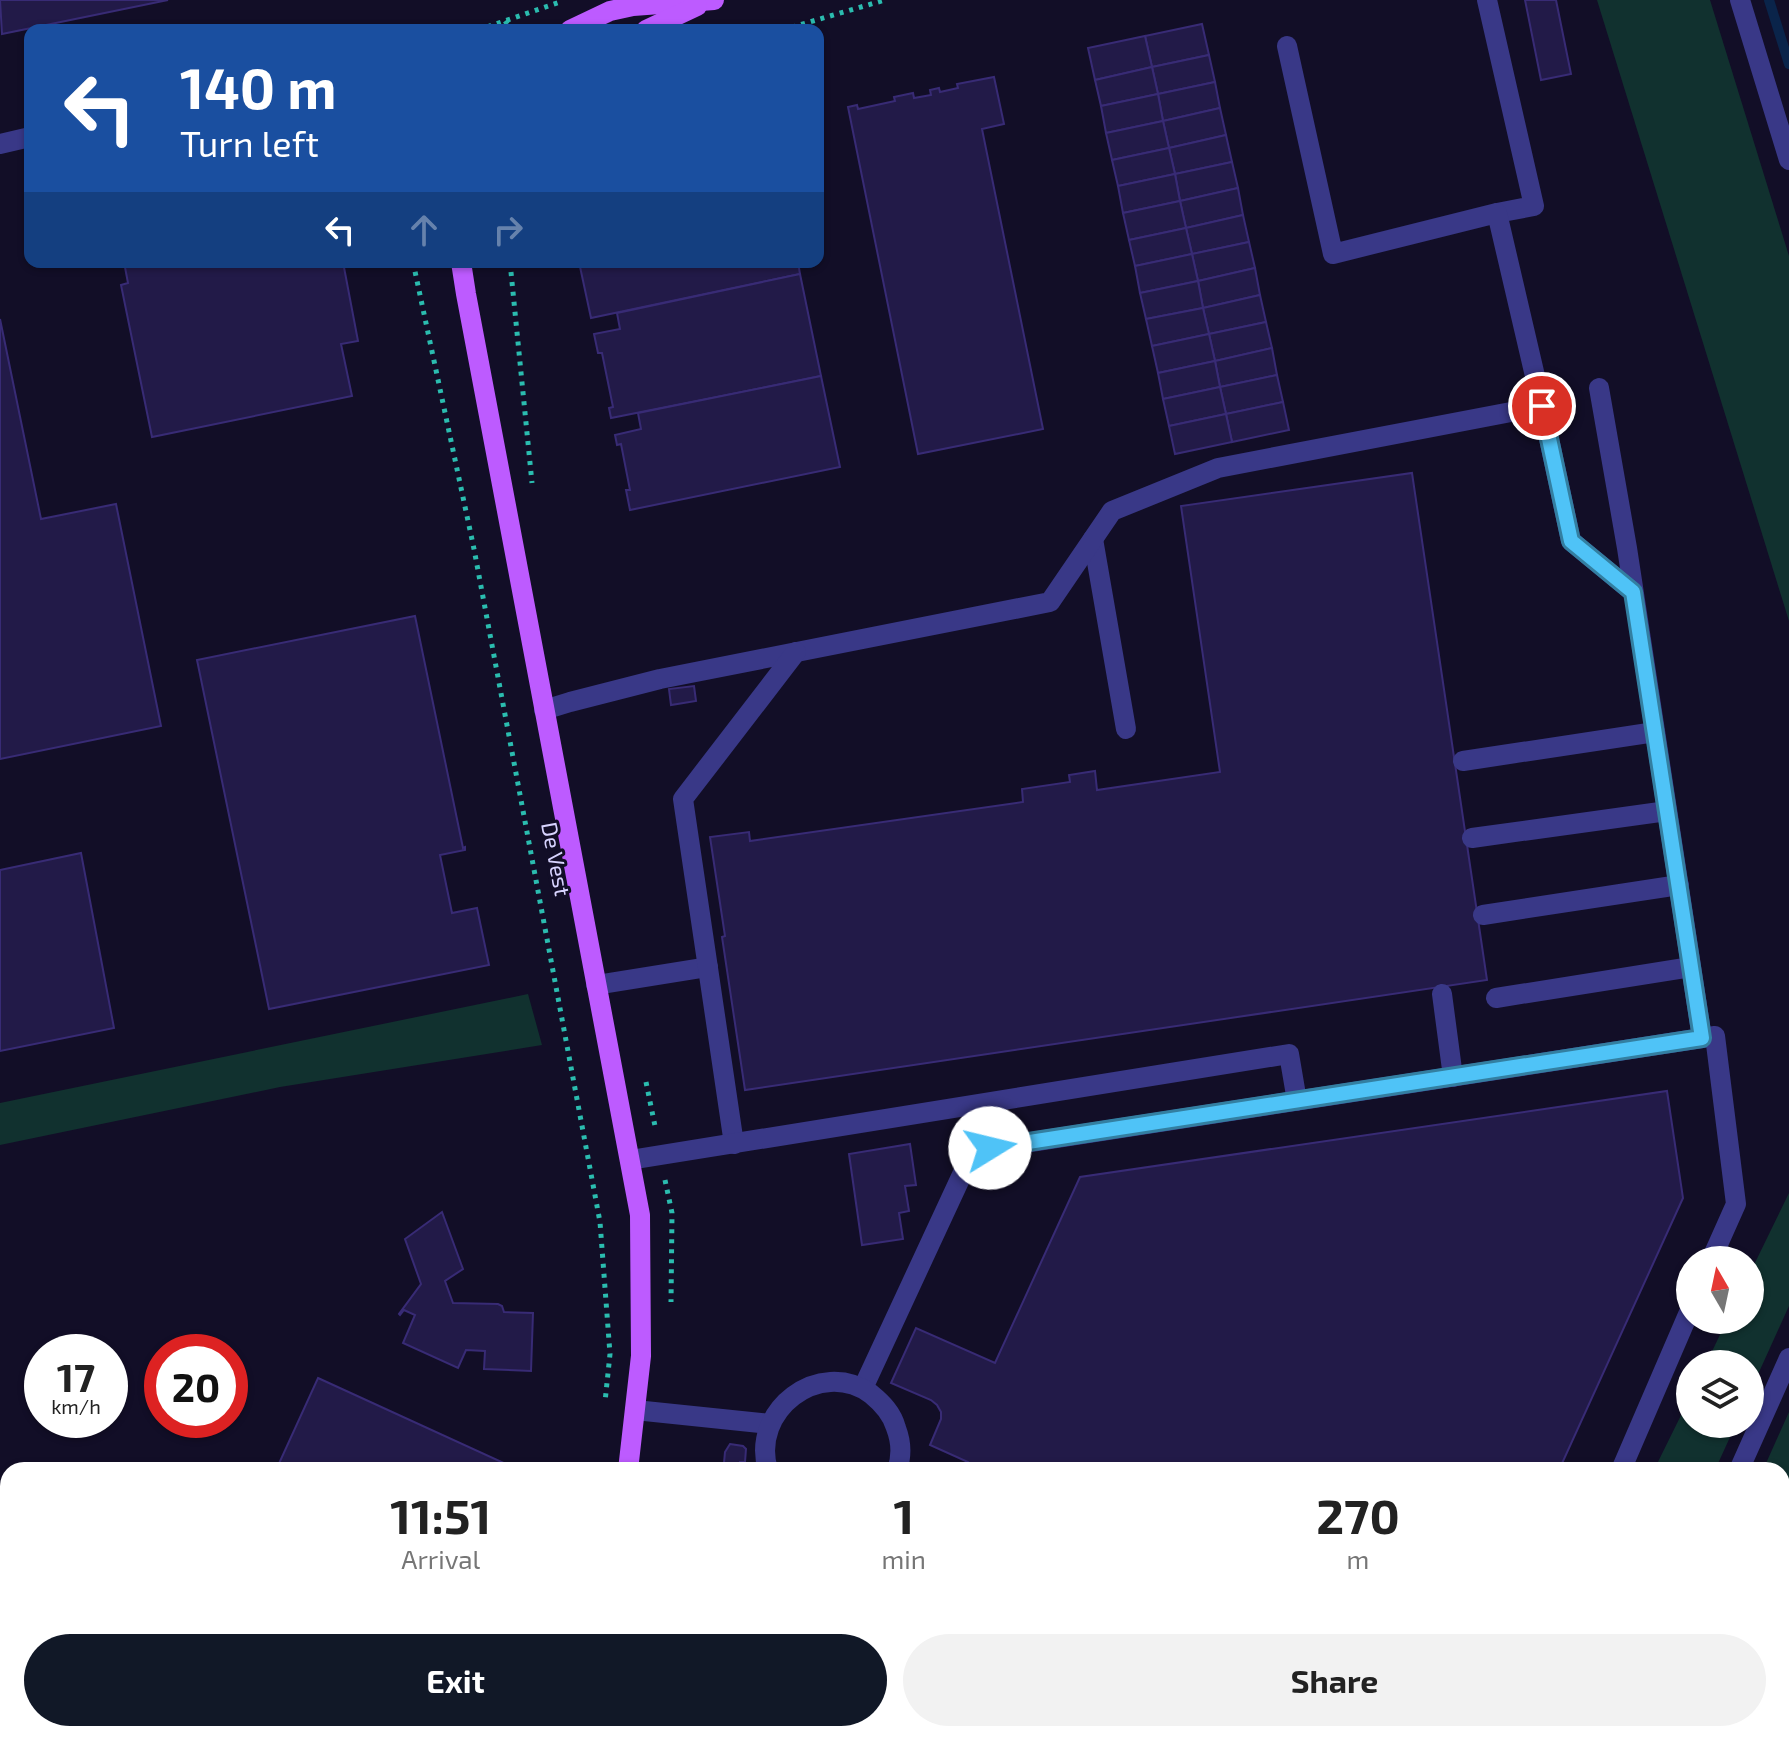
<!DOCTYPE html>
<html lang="en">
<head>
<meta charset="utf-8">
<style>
	:root { --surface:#fff; --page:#f2f2f2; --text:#222; --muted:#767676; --accent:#111827 }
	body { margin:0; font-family:"Exo 2",sans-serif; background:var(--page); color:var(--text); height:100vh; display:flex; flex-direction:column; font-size:30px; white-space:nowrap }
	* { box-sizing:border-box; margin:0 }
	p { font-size:26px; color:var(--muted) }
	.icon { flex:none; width:44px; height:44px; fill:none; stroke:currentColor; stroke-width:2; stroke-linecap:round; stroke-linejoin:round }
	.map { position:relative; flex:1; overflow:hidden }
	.details { position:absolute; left:0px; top:1462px; width:1790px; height:280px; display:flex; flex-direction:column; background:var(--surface); border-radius:24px 24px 0 0; box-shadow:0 2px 6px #0004 }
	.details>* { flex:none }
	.top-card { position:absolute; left:24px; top:24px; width:800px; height:244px; border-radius:16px; box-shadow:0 2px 6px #0004; background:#1a4fa0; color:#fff; overflow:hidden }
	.needle { width:52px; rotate:351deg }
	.fabs { position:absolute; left:1676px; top:1246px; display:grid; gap:16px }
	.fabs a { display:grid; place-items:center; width:88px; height:88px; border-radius:50%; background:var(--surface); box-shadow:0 2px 6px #0004; font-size:40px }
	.speed { position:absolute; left:24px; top:1334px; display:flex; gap:16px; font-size:40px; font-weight:700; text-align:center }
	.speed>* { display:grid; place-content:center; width:104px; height:104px; border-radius:50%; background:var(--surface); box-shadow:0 2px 6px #0004; line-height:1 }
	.speed small { font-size:20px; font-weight:400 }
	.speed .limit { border:12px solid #d22; background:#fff; color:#111 }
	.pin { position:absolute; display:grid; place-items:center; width:68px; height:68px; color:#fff; margin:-34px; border:4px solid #fff; border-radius:50%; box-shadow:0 2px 8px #0007 }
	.me { position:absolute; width:88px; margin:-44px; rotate:81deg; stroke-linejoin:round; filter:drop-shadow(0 0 6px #0008) }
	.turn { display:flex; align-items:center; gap:28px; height:168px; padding:0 24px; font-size:36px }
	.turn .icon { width:104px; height:104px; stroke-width:2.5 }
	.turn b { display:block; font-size:56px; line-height:68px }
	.lanes { display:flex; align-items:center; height:76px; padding:0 24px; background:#0003; justify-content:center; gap:40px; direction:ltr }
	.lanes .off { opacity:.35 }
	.eta { display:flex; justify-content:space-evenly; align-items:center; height:136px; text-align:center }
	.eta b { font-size:48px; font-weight:700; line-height:56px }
	.cta { display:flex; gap:16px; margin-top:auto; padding:16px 24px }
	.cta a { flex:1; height:92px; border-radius:48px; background:var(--accent); color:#fff; font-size:32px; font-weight:700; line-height:92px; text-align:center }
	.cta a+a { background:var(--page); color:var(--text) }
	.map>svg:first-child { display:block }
	.green { fill:#11312f }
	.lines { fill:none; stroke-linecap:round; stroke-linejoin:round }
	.stream { stroke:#0a244a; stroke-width:10 }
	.building { fill:#221a48; stroke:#382b75; stroke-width:2 }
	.path { stroke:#2bbcaf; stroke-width:5; stroke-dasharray:4 6; stroke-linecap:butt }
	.minor { stroke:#393887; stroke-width:20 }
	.major { stroke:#bd5bff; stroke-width:20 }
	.route-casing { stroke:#337fa1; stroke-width:20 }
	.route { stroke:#4fc3f7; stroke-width:14 }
	.labels { text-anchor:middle; stroke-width:6; stroke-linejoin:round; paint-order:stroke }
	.street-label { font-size:22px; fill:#d8d4ff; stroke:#120e27 }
</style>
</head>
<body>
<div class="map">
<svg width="1789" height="1742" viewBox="0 0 1789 1742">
	<rect width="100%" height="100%" fill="#120e27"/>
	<g class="green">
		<polygon points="1597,0 1710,0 1789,256 1789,621"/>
		<polygon points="528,994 542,1045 280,1087 0,1145 0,1103"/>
		<polygon points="1789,1193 1789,1306 1750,1392 1750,1364 1706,1364 1727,1320 1750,1320 1750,1273"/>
		<polygon points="1690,1397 1690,1424 1736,1424 1715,1470 1654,1470"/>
		<polygon points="1789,1412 1789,1742 1644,1742 1647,1734 1782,1734 1782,1470 1763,1470"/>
	</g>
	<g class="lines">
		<polyline class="stream" points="1769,0 1789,64"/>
	</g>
	<g class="building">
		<polygon points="0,0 168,0 2,34"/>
		<polygon points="1525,0 1556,0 1571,74 1541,80"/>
		<polygon points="1202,24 1209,55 1152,67 1145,36"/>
		<polygon points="1145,36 1152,67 1095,80 1088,48"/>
		<polygon points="1209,55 1215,82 1158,94 1152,67"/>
		<polygon points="1152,67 1158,94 1101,106 1095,80"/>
		<polygon points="994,77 1004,124 982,129 1043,429 918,454 848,107 857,105 858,109 895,101 894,97 913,93 914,98 931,95 930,90 939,88 940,92 958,88 957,84"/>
		<polygon points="1215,82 1220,108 1163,121 1158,94"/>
		<polygon points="1158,94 1163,121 1106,133 1101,106"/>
		<polygon points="1220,108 1226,135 1169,148 1163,121"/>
		<polygon points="1163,121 1169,148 1112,160 1106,133"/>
		<polygon points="1226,135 1232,162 1175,174 1169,148"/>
		<polygon points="1169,148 1175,174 1118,186 1112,160"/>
		<polygon points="1232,162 1238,188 1180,201 1175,174"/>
		<polygon points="1175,174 1180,201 1123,213 1118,186"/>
		<polygon points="1238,188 1243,215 1186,228 1180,201"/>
		<polygon points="1180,201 1186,228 1129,240 1123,213"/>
		<polygon points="1243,215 1249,242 1192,254 1186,228"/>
		<polygon points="1186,228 1192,254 1135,266 1129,240"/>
		<polygon points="1249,242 1255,268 1198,281 1192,254"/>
		<polygon points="1192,254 1198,281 1140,293 1135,266"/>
		<polygon points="124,262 343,262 358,341 341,344 352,396 152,437 121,285 128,283"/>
		<polygon points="579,262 798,262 800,274 591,318"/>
		<polygon points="1255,268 1260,295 1203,308 1198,281"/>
		<polygon points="800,274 821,376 611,418 609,408 613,407 602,353 598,353 594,334 620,329 617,313"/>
		<polygon points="1198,281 1203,308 1146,319 1140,293"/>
		<polygon points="1260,295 1266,322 1209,334 1203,308"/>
		<polygon points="1203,308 1209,334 1152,346 1146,319"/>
		<polygon points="0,319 41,519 116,504 161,726 0,759"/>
		<polygon points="1266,322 1272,348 1215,361 1209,334"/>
		<polygon points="1209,334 1215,361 1158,373 1152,346"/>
		<polygon points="1272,348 1277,375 1220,387 1215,361"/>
		<polygon points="1215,361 1220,387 1163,399 1158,373"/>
		<polygon points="1277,375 1283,402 1226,414 1220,387"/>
		<polygon points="821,376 840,467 630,510 626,490 630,490 621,444 617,445 615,435 641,429 638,413"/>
		<polygon points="1220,387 1226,414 1169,426 1163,399"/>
		<polygon points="1283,402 1289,430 1232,442 1226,414"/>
		<polygon points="1226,414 1232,442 1175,454 1169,426"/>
		<polygon points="1412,473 1487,980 745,1090 722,937 725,936 710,837 749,832 750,841 1023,802 1022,789 1070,782 1069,775 1095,771 1097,790 1220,772 1181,506"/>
		<polygon points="415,616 463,848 465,847 465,850 440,855 452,913 477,908 489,965 269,1009 197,660"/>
		<polygon points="694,686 696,701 671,705 669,689"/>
		<polygon points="81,853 114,1028 0,1051 0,870"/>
		<polygon points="1667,1091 1683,1198 1559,1470 965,1470 968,1462 930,1445 941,1419 941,1412 937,1405 931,1400 891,1383 916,1328 995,1363 1080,1177"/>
		<polygon points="910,1144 916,1185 905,1186 909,1211 899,1213 903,1239 862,1245 849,1154"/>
		<polygon points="442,1212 463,1269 445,1281 453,1303 498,1304 502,1306 504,1312 533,1313 531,1371 484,1369 485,1351 466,1350 458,1368 403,1343 415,1315 404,1310 400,1315 399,1314 421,1284 405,1239"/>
		<polygon points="318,1378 519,1470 276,1470"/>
		<polygon points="730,1444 743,1446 746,1449 745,1462 740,1462 740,1465 724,1463 725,1452"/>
		<polygon points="8,1524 8,1650 0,1668 0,1541"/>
		<polygon points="8,1650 8,1734 61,1734 58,1742 0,1742 0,1668"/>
		<polygon points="61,1734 220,1734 216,1742 58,1742"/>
		<polygon points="220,1734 434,1734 430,1742 216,1742"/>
		<polygon points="836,1734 1360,1734 1378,1742 832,1742"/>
	</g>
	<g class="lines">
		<g class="path">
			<polyline points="505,21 512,30"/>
			<polyline points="400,30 409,28 427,30"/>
			<polyline points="478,30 560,2"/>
			<polyline points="782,30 885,0"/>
			<polyline points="413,262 474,549 600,1222 610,1354 605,1402"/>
			<polyline points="510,262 532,483"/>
			<polyline points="646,1082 656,1131"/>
			<polyline points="665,1180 672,1213 671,1302"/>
			<polyline points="516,1742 520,1734"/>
			<polyline points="581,1742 584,1734"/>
		</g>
		<g class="minor">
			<polyline points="1487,0 1534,206 1497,213"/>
			<polyline points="1740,0 1789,160"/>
			<polyline points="1287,46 1333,254 1497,213 1542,406"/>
			<polyline points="0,144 30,137"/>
			<polyline points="1599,388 1627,548 1702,1038"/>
			<polyline points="1093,539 1126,729"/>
			<polyline points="544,710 570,702 660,679 1050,602 1112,511 1218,468 1542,406 1571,541 1633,592"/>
			<polyline points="1463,761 1655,732"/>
			<polyline points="1472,838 1667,811"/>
			<polyline points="1483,915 1679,885"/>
			<polyline points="596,985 708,967"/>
			<polyline points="1442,994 1453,1077"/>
			<polyline points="1496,998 1691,967"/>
			<polyline points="983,1104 990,1148"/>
			<polyline points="734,1144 683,799 796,652"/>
			<polyline points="630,1160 1289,1054 1297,1101"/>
			<polyline points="863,1388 973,1151 1715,1036 1736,1204 1711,1260"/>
			<polyline points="635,1410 770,1424"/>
			<path d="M768,1470C750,1411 819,1357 871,1394C882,1403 892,1413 896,1428C901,1441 902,1456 897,1470"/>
			<polyline points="1621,1470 1690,1310"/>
			<polyline points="1739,1470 1789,1358"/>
			<polyline points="692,1742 695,1734"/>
			<polyline points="787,1742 791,1734"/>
			<polyline points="1505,1742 1508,1734"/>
			<polyline points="1617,1742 1620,1734"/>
		</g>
		<g class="major">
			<polyline points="570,30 610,11 633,6 714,0"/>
			<polyline points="646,30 697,6"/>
			<polyline points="461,262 466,294 640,1215 641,1356 628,1470"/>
			<polyline points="548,1742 552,1734"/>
		</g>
	</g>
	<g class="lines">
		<g class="route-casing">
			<polyline id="route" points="990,1148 1702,1038 1633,592 1571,541 1542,406"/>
		</g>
		<use href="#route" class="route"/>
	</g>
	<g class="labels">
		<g class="street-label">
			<text transform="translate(556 859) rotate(79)" y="8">De Vest</text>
		</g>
	</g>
</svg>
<div class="fabs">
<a><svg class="needle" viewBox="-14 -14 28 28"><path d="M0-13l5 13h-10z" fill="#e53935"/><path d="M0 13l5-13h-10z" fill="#767676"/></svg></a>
<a><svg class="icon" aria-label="layers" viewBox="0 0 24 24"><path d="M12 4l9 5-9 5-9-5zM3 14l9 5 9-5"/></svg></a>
</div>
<div class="speed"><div>17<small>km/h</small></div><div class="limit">20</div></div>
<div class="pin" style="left:1542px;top:406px;background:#d93025"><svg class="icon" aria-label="arrive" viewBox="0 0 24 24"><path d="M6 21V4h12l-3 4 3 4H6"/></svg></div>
<svg class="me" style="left:990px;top:1148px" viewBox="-20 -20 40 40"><circle r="19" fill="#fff"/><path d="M0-13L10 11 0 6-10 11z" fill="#4fc3f7"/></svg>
<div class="top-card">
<div class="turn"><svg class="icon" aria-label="left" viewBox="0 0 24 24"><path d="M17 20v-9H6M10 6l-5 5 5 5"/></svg><div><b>140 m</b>Turn left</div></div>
<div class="lanes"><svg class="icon" aria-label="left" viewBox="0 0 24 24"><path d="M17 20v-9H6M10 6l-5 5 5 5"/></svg><svg class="icon off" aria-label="ahead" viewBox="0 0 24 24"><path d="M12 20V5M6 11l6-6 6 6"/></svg><svg class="icon off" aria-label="right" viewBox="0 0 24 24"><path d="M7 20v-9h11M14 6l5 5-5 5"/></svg></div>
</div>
<section class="details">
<div class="eta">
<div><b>11:51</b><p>Arrival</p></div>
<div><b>1</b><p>min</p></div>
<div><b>270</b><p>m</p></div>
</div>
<div class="cta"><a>Exit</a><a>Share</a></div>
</section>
</div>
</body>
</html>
